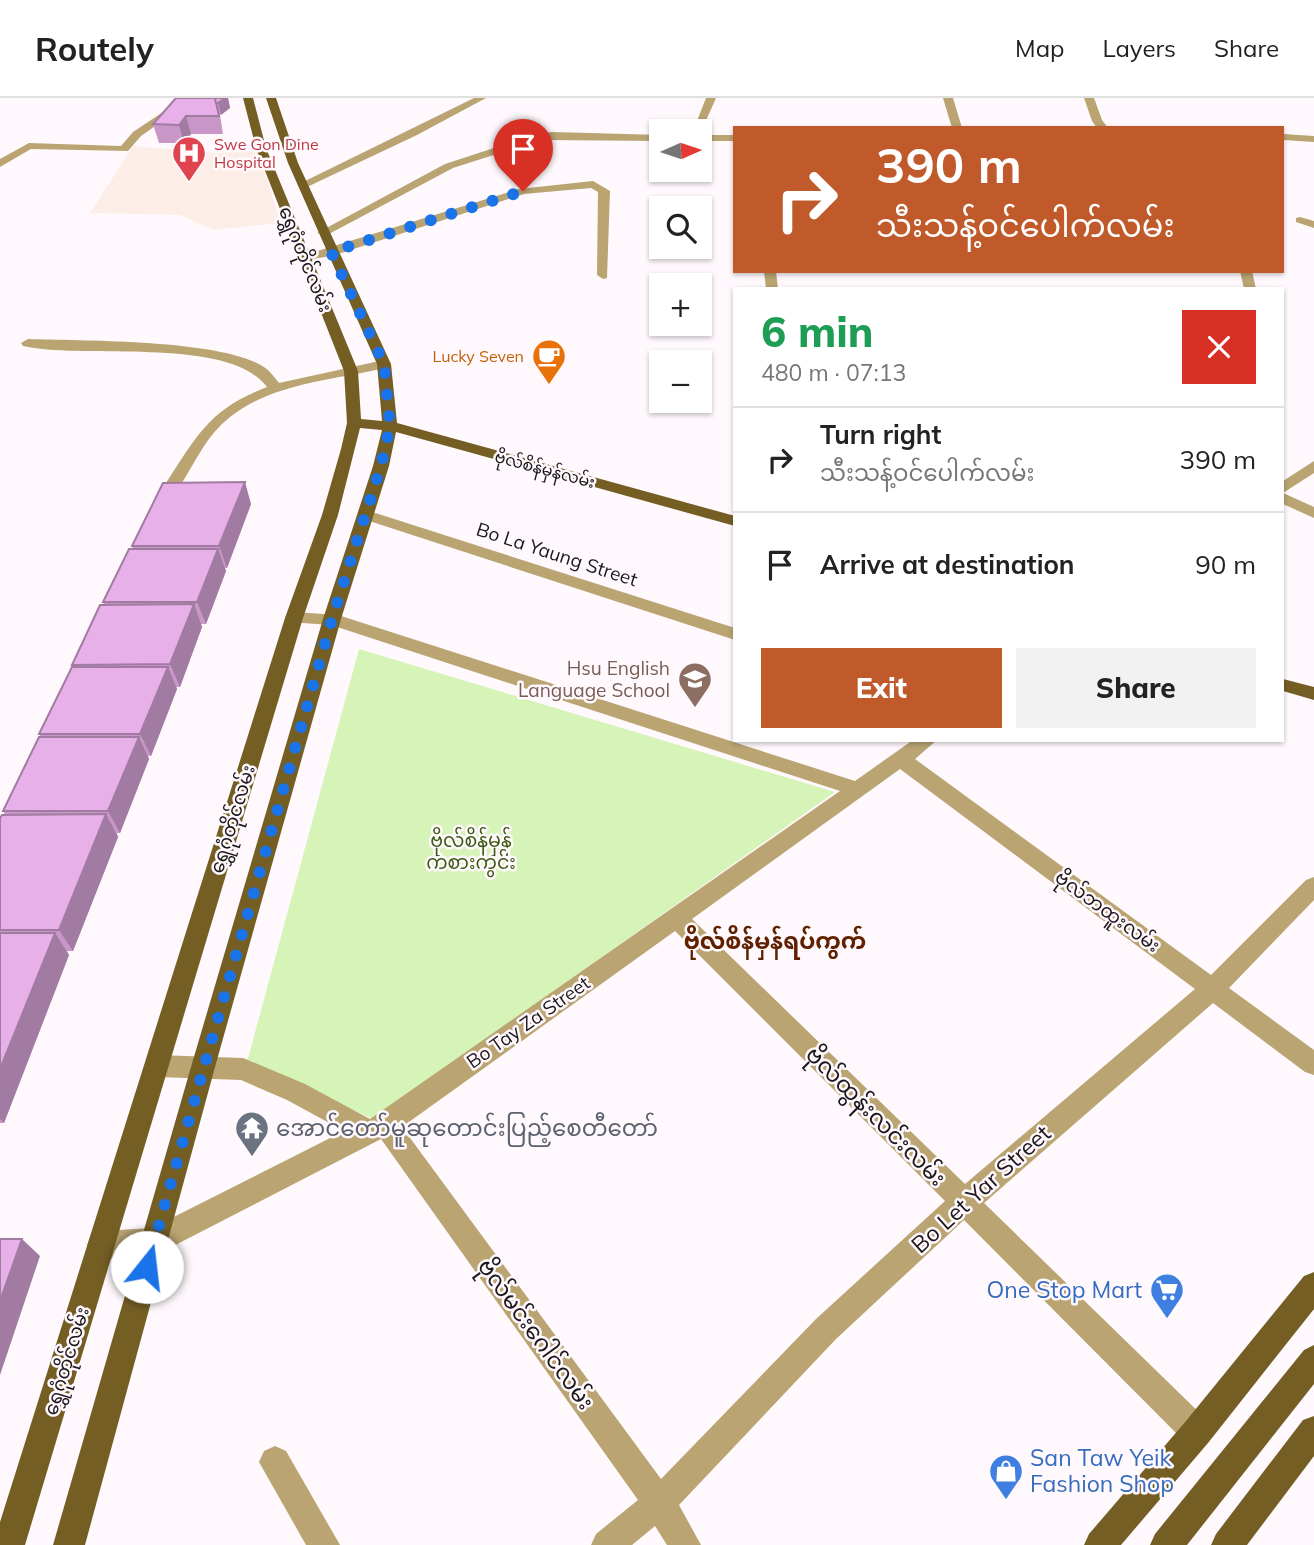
<!DOCTYPE html>
<html lang="en">
<head>
<meta charset="utf-8">
<style>
	:root { --surface:#fff; --page:#f2f2f2; --text:#222; --muted:#767676; --line:#e0e0e0; --accent:#c05a2b }
	body { margin:0; font-family:Mulish,"Noto Sans Myanmar",sans-serif; background:var(--page); color:var(--text); height:100vh; display:flex; flex-direction:column; font-size:26px; white-space:nowrap }
	* { box-sizing:border-box; margin:0 }
	p { font-size:23px; color:var(--muted) }
	.icon { flex:none; width:38px; height:38px; fill:none; stroke:currentColor; stroke-width:2; stroke-linecap:round; stroke-linejoin:round }
	.map { position:relative; flex:1; overflow:hidden }
	.sheet { position:absolute; left:733px; top:189px; width:551px; height:455px; display:flex; flex-direction:column; background:var(--surface); border-radius:0px; box-shadow:0 2px 5px #0004 }
	.sheet>* { flex:none }
	.guide { position:absolute; left:733px; top:28px; width:551px; height:147px; border-radius:0px; box-shadow:0 2px 5px #0004; background:#c05a2b; color:#fff; overflow:hidden }
	.needle { width:46px; rotate:87deg }
	.fabs { position:absolute; left:649px; top:21px; display:grid; gap:14px }
	.fabs a { display:grid; place-items:center; width:63px; height:63px; border-radius:0px; background:var(--surface); box-shadow:0 2px 5px #0004; font-size:35px }
	.pin { position:absolute; display:grid; place-items:center; width:60px; height:60px; color:#fff; margin:-72px -30px; border-radius:50% 50% 50% 0; rotate:-45deg; box-shadow:0 0 7px #0007 }
	.pin .icon { rotate:45deg }
	.me { position:absolute; width:77px; margin:-38px; rotate:16deg; stroke-linejoin:round; filter:drop-shadow(0 0 5px #0008) }
	.turn { display:flex; align-items:center; gap:24px; height:147px; padding:0 28px; font-size:32px }
	.turn .icon { width:91px; height:91px; stroke-width:2.5 }
	.turn b { display:block; font-size:49px; line-height:60px }
	.round { display:grid; place-items:center; flex:none; width:74px; height:74px; border-radius:0px; background:var(--page) }
	.summary { display:flex; align-items:center; justify-content:space-between; height:119px; padding:0 28px }
	h1 { font-size:42px; font-weight:800; line-height:52px; color:#1e9e55 }
	.action { display:flex; gap:14px; margin-top:auto; padding:14px 28px }
	.action a { flex:1; height:80px; border-radius:0px; background:var(--accent); color:#fff; font-size:28px; font-weight:800; line-height:80px; text-align:center }
	.action a+a { background:var(--page); color:var(--text) }
	ul { padding:0; list-style:none }
	li { display:flex; align-items:center; gap:21px; height:105px; padding:0 28px; border-top:2px solid var(--line) }
	li div { flex:1 }
	li b { display:block; font-size:26px }
	li em { font-style:normal }
	header { display:flex; align-items:center; gap:42px; box-sizing:border-box; height:98px; padding:0 35px; background:var(--surface); border-bottom:2px solid var(--line) }
	header strong { font-size:33px }
	nav { display:flex; gap:38px; margin-inline-start:auto; font-size:24px }
	.map>svg:first-child { display:block }
	.medical { fill:#fceee7 }
	.green { fill:#d6f3b8 }
	.lines { fill:none; stroke-linecap:round; stroke-linejoin:round }
	.minor { fill:#b9a472; fill-rule:evenodd }
	.major { fill:#745e24; fill-rule:evenodd }
	.wall { fill:#c897c8 }
	.shaded-wall { fill:#a27ba2 }
	.building { fill:#e8b0e8; stroke:#a27ba2; stroke-width:2 }
	.route { stroke:#1a73e8; stroke-width:12; stroke-dasharray:0 21.6 }
	.labels { text-anchor:middle; stroke-width:5; stroke-linejoin:round; paint-order:stroke }
	.far-health-label { font-size:16px; fill:#be3a42; stroke:#fff9fe; text-anchor:start }
	.far-food-label { font-size:16px; fill:#c56008; stroke:#fff9fe; text-anchor:end }
	.far-street-label { font-size:16px; fill:#1b181b; stroke:#fff9fe }
	.street-label { font-size:19px; fill:#1b181b; stroke:#fff9fe }
	.education-label { font-size:19px; fill:#785e54; stroke:#fff9fe; text-anchor:end }
	.park-label { font-size:19px; fill:#3f5c15; stroke:#fff9fe }
	.quarter-label { font-size:23px; font-weight:bold; fill:#602100; stroke:#fff9fe }
	.near-street-label { font-size:23px; fill:#1b181b; stroke:#fff9fe }
	.near-worship-label { font-size:23px; fill:#5b616d; stroke:#fff9fe; text-anchor:start }
	.near-shop-label { font-size:23px; fill:#366cbe; stroke:#fff9fe; text-anchor:end }
</style>
</head>
<body>
<header>
<strong>Routely</strong>
<nav><a>Map</a><a>Layers</a><a>Share</a></nav>
</header>
<div class="map">
<svg width="1314" height="1447" viewBox="0 0 1314 1447">
	<rect width="100%" height="100%" fill="#fff9fe"/>
	<polygon class="medical" points="133,48 215,55 258,53 281,125 213,132 180,117 90,115"/>
	<polygon class="green" points="359,551 835,694 373,1021 247,964"/>
	<g class="lines">
		<g class="minor">
			<polygon points="184,0 195,0 141,38 128,53 31,51 0,69 0,61 29,45 121,48 133,34"/>
			<polygon points="474,0 486,0 417,37 307,89 297,87"/>
			<polygon points="706,0 716,0 700,36 700,33 693,33"/>
			<polygon points="943,0 953,0 962,30 952,30"/>
			<polygon points="1084,0 1094,0 1102,22 1108,30 1097,30 1092,23"/>
			<polygon points="552,34 662,37 662,43 540,42 453,70 327,137 317,135 445,66 534,37"/>
			<polygon points="1283,36 1314,38 1314,44 1283,42"/>
			<rect x="700" y="37" width="35" height="6"/>
			<polygon points="593,83 610,93 607,180 603,181 597,177 598,94 591,90 524,96 335,157 304,163 298,159 519,91"/>
			<polygon points="1300,119 1314,123 1314,130 1296,124 1296,120"/>
			<polygon points="764,173 776,173 778,191 766,191"/>
			<polygon points="1240,173 1252,173 1256,191 1244,191"/>
			<path d="M28,241C83,243 221,241 264,269C270,273 274,279 279,285L384,262L391,266L389,269C333,283 267,284 222,326C204,343 193,368 180,388L174,390L166,385C198,336 210,311 267,289C228,237 83,262 23,248L21,245Z"/>
			<polygon points="1314,363 1314,375 1283,395 1283,383"/>
			<polygon points="1283,395 1314,409 1314,420 1283,406"/>
			<polygon points="366,412 735,530 735,542 360,420 358,417"/>
			<path d="M294,514L338,517L855,683L913,642H937L915,661L1211,877L1306,782L1314,779V802L1229,890L1314,952V977L1305,974L1213,905L984,1105L1208,1323L1212,1334L1208,1345L1197,1349L1186,1345L964,1122L836,1241L679,1407L701,1447H667L655,1428L632,1447H591L596,1436L638,1402L381,1041L154,1158L101,1161L91,1157L87,1147L91,1137L101,1133L152,1130L344,1033L287,1002L241,982L158,979L149,976L146,968L149,960L158,957L243,960L305,986L370,1021L840,693L331,527L288,524L285,520L288,516ZM900,671L1195,891L965,1086L692,821ZM675,833L945,1103L816,1221L661,1381L402,1029Z"/>
			<polygon points="275,1348 286,1353 340,1447 306,1447 259,1364 264,1353"/>
		</g>
		<g class="major">
			<polygon points="243,0 253,0 266,50 358,273 361,321 382,323 377,266 288,65 266,0 276,0 298,65 391,266 397,325 735,418 735,428 396,334 389,368 341,521 215,969 85,1447 53,1447 191,969 323,521 373,368 382,332 360,330 338,417 303,520 25,1447 0,1447 0,1424 285,520 322,417 341,351 347,325 344,273 256,50"/>
			<polygon points="1283,581 1314,589 1314,602 1283,593"/>
			<polygon points="1314,1174 1314,1211 1208,1345 1121,1447 1084,1447 1089,1436 1186,1323 1304,1178"/>
			<polygon points="1314,1247 1314,1286 1187,1447 1150,1447 1155,1436 1304,1252"/>
			<polygon points="1314,1318 1314,1358 1247,1447 1211,1447 1216,1436 1303,1322"/>
		</g>
	</g>
	<g class="wall">
		<polygon points="228,0 230,10 220,17 223,36 191,36 184,45 159,45 153,26"/>
		<polygon points="251,406 227,470 225,470 226,473 206,526 201,526 202,529 180,589 176,589 177,591 151,658 148,658 149,661 120,735 117,735 118,739 73,853 67,853 69,857 4,1025 0,1025 0,720 5,717 3,713 41,639 39,636 73,569 72,567 104,507 103,504 133,451 132,448"/>
	</g>
	<g class="shaded-wall">
		<polygon points="225,0 228,0 230,10 221,17 218,5"/>
		<polygon points="186,18 191,36 184,45 179,27"/>
		<polygon points="245,384 251,406 227,470 219,448"/>
		<polygon points="218,451 226,473 206,526 197,504"/>
		<polygon points="194,506 202,529 180,589 170,566"/>
		<polygon points="168,569 177,591 151,658 140,636"/>
		<polygon points="139,639 149,661 120,735 108,713"/>
		<polygon points="106,716 118,739 73,853 59,832"/>
		<polygon points="55,835 69,857 4,1025 0,1021 0,971"/>
		<polygon points="22,1141 40,1158 0,1277 0,1203"/>
	</g>
	<g class="building">
		<polygon points="176,0 215,0 219,18 186,18 179,27 153,26"/>
		<polygon points="207,0 225,0 218,5 216,5 215,0"/>
		<polygon points="245,384 219,448 132,448 163,385"/>
		<polygon points="129,451 218,451 197,504 103,504"/>
		<polygon points="194,506 170,566 72,567 100,507"/>
		<polygon points="72,569 168,569 140,636 39,636"/>
		<polygon points="39,639 139,639 108,713 3,713"/>
		<polygon points="106,716 59,832 0,832 0,720 2,717"/>
		<polygon points="0,835 55,835 0,971"/>
		<polygon points="0,1141 22,1141 0,1203"/>
	</g>
	<g class="lines">
		<polyline class="route" points="147,1169 332,521 381,368 390,328 384,266 331,154 523,93"/>
	</g>
	<defs>
		<g id="hospital-pin" transform="scale(1.75)"><path d="M0 17L-7.5 6A9.5 9.5 0 1 1 7.5 6Z" fill="#e0444e" stroke="#fff9fe"/><path d="M-5-5h3v3.5h4V-5h3V5h-3V1.5h-4V5h-3Z" fill="#fff"/></g>
		<g id="cafe-pin" transform="scale(1.75)"><path d="M0 17L-7.5 6A9.5 9.5 0 1 1 7.5 6Z" fill="#e8710a" stroke="#fff9fe"/><path d="M-5.5-4.5H6V0H3Q3 3.5 0 3.5H-2.5Q-5.5 3.5-5.5 0ZM3-3.2v2h1.7v-2ZM-6 4.5H4V6H-6Z" fill="#fff"/></g>
		<g id="school-pin" transform="scale(1.75)"><path d="M0 17L-7.5 6A9.5 9.5 0 1 1 7.5 6Z" fill="#8d6e63" stroke="#fff9fe"/><path d="M0-5L7-2L0 1L-7-2ZM-4 1L0 2.5L4 1V4Q0 6-4 4Z" fill="#fff"/></g>
		<g id="temple-pin" transform="scale(1.75)"><path d="M0 17L-7.5 6A9.5 9.5 0 1 1 7.5 6Z" fill="#6b7280" stroke="#fff9fe"/><path d="M0-6L5-2H3V0L6.5 2.5H4V6H1.5V3h-3V6H-4V2.5H-6.5L-3 0V-2H-5Z" fill="#fff"/></g>
		<g id="supermarket-pin" transform="scale(1.75)"><path d="M0 17L-7.5 6A9.5 9.5 0 1 1 7.5 6Z" fill="#3f7fe0" stroke="#fff9fe"/><path d="M-6-5.5h2.5l.6 2H6L4.5 2H-2.5L-4.4-4H-6ZM-1.5 3.2a1.3 1.3 0 1 0 .1 0ZM3 3.2a1.3 1.3 0 1 0 .1 0Z" fill="#fff"/></g>
		<g id="shop-pin" transform="scale(1.75)"><path d="M0 17L-7.5 6A9.5 9.5 0 1 1 7.5 6Z" fill="#3f7fe0" stroke="#fff9fe"/><path d="M-5-2.5h2.3a2.7 3.5 0 0 1 5.4 0H5L5.5 6h-11ZM-1.5-2.5h3a1.5 2.3 0 0 0-3 0Z" fill="#fff"/></g>
	</defs>
	<g fill-rule="evenodd">
		<use href="#hospital-pin" x="189" y="55"/>
		<use href="#cafe-pin" x="549" y="258"/>
		<use href="#school-pin" x="695" y="581"/>
		<use href="#temple-pin" x="252" y="1030"/>
		<use href="#supermarket-pin" x="1167" y="1192"/>
		<use href="#shop-pin" x="1006" y="1373"/>
	</g>
	<g class="labels">
		<g class="far-health-label">
			<text x="214" y="52">Swe Gon Dine<tspan x="214" dy="18">Hospital</tspan></text>
		</g>
		<g class="far-food-label">
			<text x="524" y="264">Lucky Seven</text>
		</g>
		<g class="far-street-label">
			<text transform="translate(545 371) rotate(15)" y="6">ဗိုလ်စိန်မှန်လမ်း</text>
		</g>
		<g class="street-label">
			<text transform="translate(306 161) rotate(68)" y="7">ရွှေဂုံတိုင်လမ်း</text>
			<text transform="translate(557 456) rotate(18)" y="7">Bo La Yaung Street</text>
			<text transform="translate(232 721) rotate(-73)" y="7">ရွှေဂုံတိုင်လမ်း</text>
			<text transform="translate(1108 813) rotate(36)" y="7">ဗိုလ်ဘထူးလမ်း</text>
			<text transform="translate(528 924) rotate(-35)" y="7">Bo Tay Za Street</text>
			<text transform="translate(66 1263) rotate(-73)" y="7">ရွှေဂုံတိုင်လမ်း</text>
		</g>
		<g class="education-label">
			<text x="670" y="577">Hsu English<tspan x="670" dy="22">Language School</tspan></text>
		</g>
		<g class="park-label">
			<text x="471" y="749">ဗိုလ်စိန်မှန်<tspan x="471" dy="22">ကစားကွင်း</tspan></text>
		</g>
		<g class="quarter-label">
			<text x="775" y="851">ဗိုလ်စိန်မှန်ရပ်ကွက်</text>
		</g>
		<g class="near-street-label">
			<text transform="translate(876 1018) rotate(45)" y="8">ဗိုလ်ထွန်းလင်းလမ်း</text>
			<text transform="translate(981 1091) rotate(-42)" y="8">Bo Let Yar Street</text>
			<text transform="translate(536 1236) rotate(54)" y="8">ဗိုလ်မင်းဂေါင်လမ်း</text>
		</g>
		<g class="near-worship-label">
			<text x="276" y="1038">အောင်တော်မူဆုတောင်းပြည့်စေတီတော်</text>
		</g>
		<g class="near-shop-label">
			<text x="1142" y="1200">One Stop Mart</text>
			<text x="1030" y="1368" text-anchor="start">San Taw Yeik<tspan x="1030" dy="26">Fashion Shop</tspan></text>
		</g>
	</g>
</svg>
<div class="fabs">
<a><svg class="needle" viewBox="-14 -14 28 28"><path d="M0-13l5 13h-10z" fill="#e53935"/><path d="M0 13l5-13h-10z" fill="#767676"/></svg></a>
<a><svg class="icon" aria-label="search" viewBox="0 0 24 24"><circle cx="10" cy="10" r="6"/><path d="M15 15l6 6"/></svg></a>
<a>+</a>
<a>−</a>
</div>
<div class="pin" style="left:523px;top:93px;background:#d93025"><svg class="icon" aria-label="arrive" viewBox="0 0 24 24"><path d="M6 21V4h12l-3 4 3 4H6"/></svg></div>
<svg class="me" style="left:147px;top:1169px" viewBox="-20 -20 40 40"><circle r="19" fill="#fff"/><path d="M0-13L10 11 0 6-10 11z" fill="#1a73e8"/></svg>
<div class="guide">
<div class="turn"><svg class="icon" aria-label="right" viewBox="0 0 24 24"><path d="M7 20v-9h11M14 6l5 5-5 5"/></svg><div><b>390 m</b>သီးသန့်ဝင်ပေါက်လမ်း</div></div>
</div>
<section class="sheet">
<div class="summary"><div><h1>6 min</h1><p>480 m · 07:13</p></div><a class="round" style="background:#d93025;color:#fff"><svg class="icon" aria-label="close" viewBox="0 0 24 24"><path d="M6 6l12 12M18 6L6 18"/></svg></a></div>
<ul>
<li><svg class="icon" aria-label="right" viewBox="0 0 24 24"><path d="M7 20v-9h11M14 6l5 5-5 5"/></svg><div><b>Turn right</b><p>သီးသန့်ဝင်ပေါက်လမ်း</p></div><em>390 m</em></li>
<li><svg class="icon" aria-label="arrive" viewBox="0 0 24 24"><path d="M6 21V4h12l-3 4 3 4H6"/></svg><div><b>Arrive at destination</b></div><em>90 m</em></li>
</ul>
<div class="action"><a>Exit</a><a>Share</a></div>
</section>
</div>
</body>
</html>
